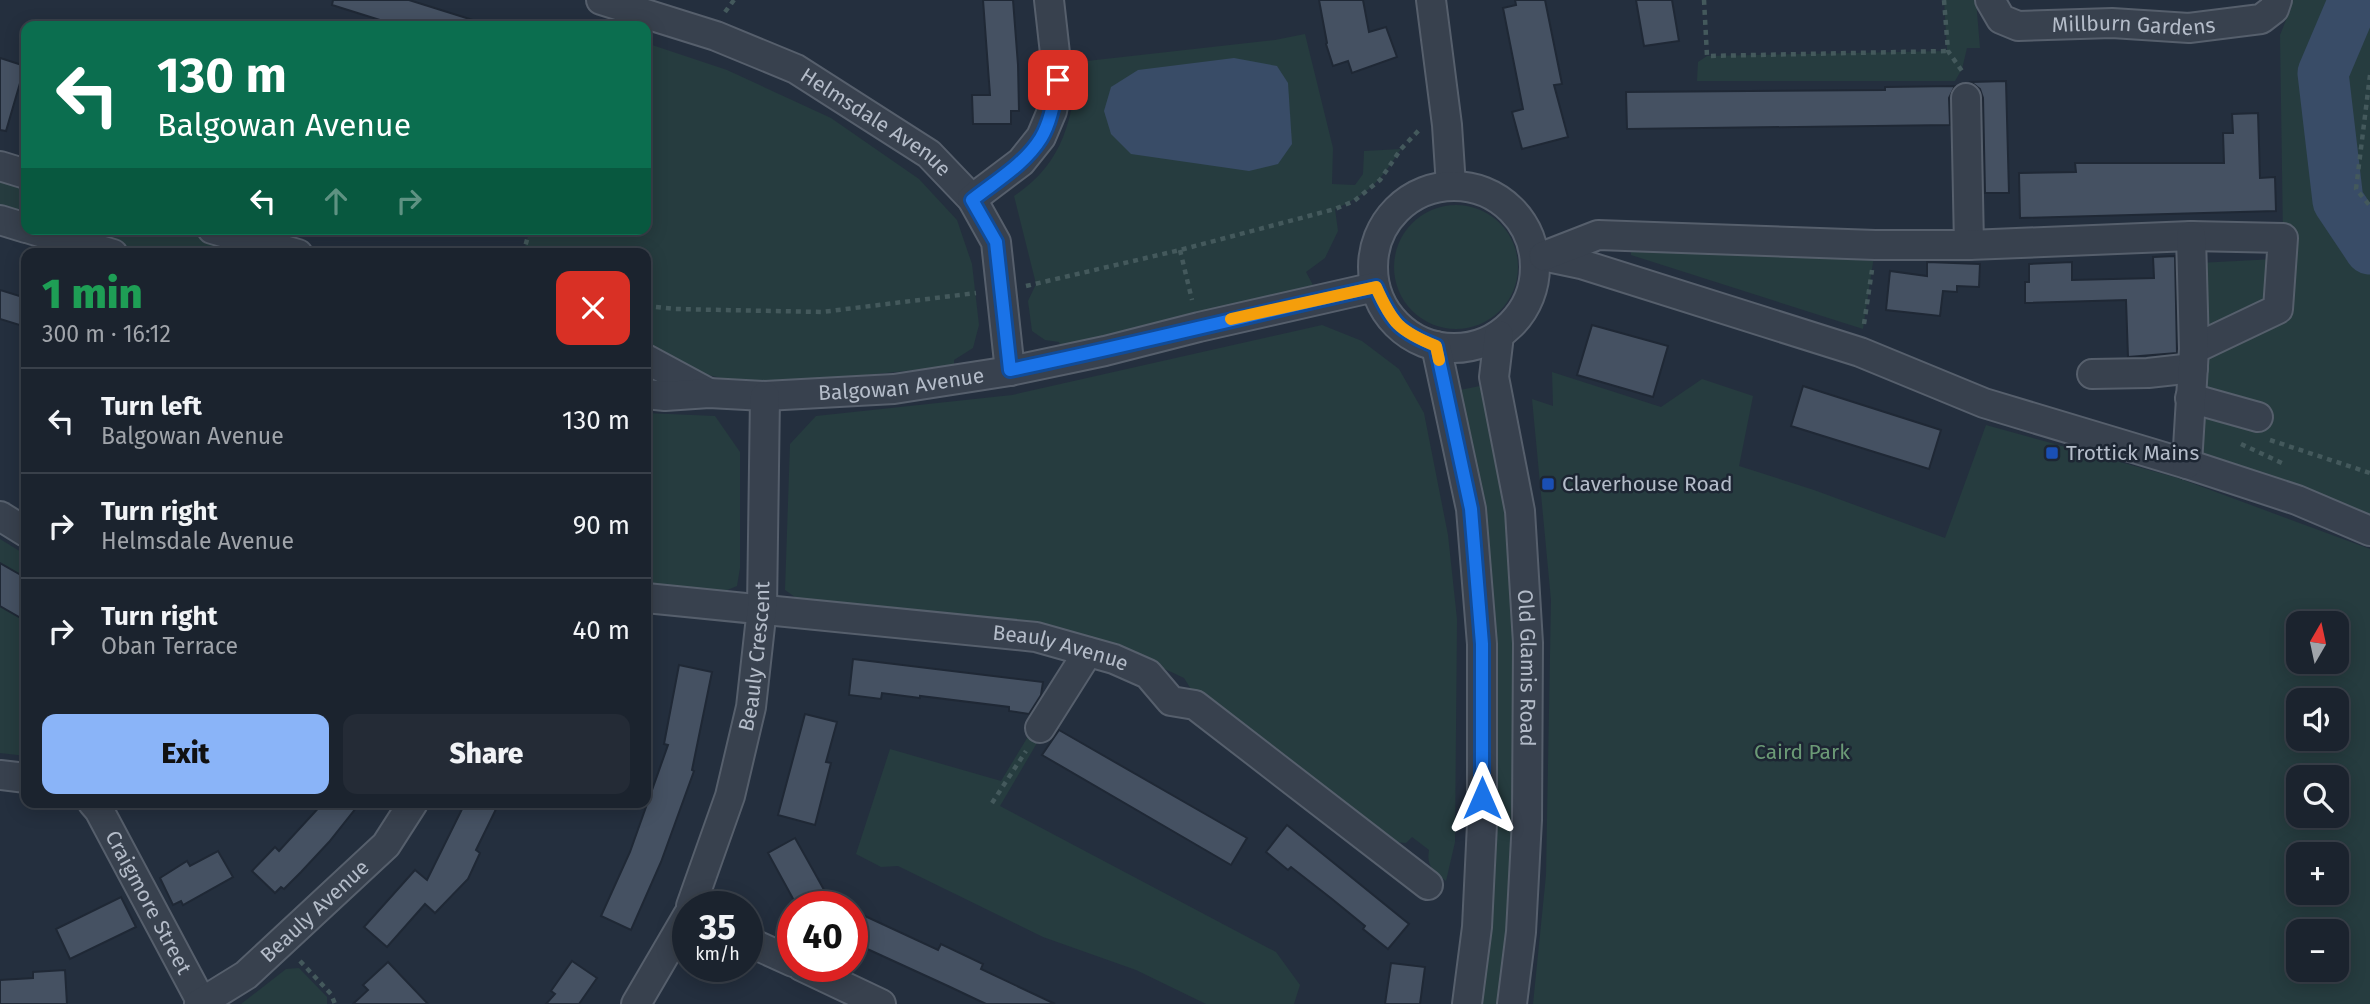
<!DOCTYPE html>
<html lang="en">
<head>
<meta charset="utf-8">
<style>
	:root { --surface:#1b232e; --page:#242b36; --text:#f1f3f6; --muted:#a0a4aa; --line:#39404a; --accent:#8ab4f8 }
	body { margin:0; font-family:"Fira Sans",sans-serif; background:var(--page); color:var(--text); height:100vh; display:flex; flex-direction:column; font-size:26px; white-space:nowrap }
	* { box-sizing:border-box; margin:0 }
	p { font-size:23px; color:var(--muted) }
	.icon { flex:none; width:38px; height:38px; fill:none; stroke:currentColor; stroke-width:2; stroke-linecap:round; stroke-linejoin:round }
	.map { position:relative; flex:1; overflow:hidden }
	.sheet { position:absolute; left:21px; top:248px; width:630px; height:560px; display:flex; flex-direction:column; background:var(--surface); border-radius:14px; box-shadow:0 4px 18px #0003,0 0 0 2px var(--line) }
	.sheet>* { flex:none }
	.hud { position:absolute; left:21px; top:21px; width:630px; height:214px; border-radius:14px; box-shadow:0 4px 18px #0003,0 0 0 2px var(--line); background:#0b6e4f; color:#fff; overflow:hidden }
	.needle { width:46px; rotate:9deg }
	.buttons { position:absolute; left:2286px; top:611px; display:grid; gap:14px }
	.buttons a { display:grid; place-items:center; width:63px; height:63px; border-radius:14px; background:var(--surface); box-shadow:0 4px 18px #0003,0 0 0 2px var(--line); font-size:35px }
	.speed { position:absolute; left:672px; top:891px; display:flex; gap:14px; font-size:35px; font-weight:700; text-align:center }
	.speed>* { display:grid; place-content:center; width:91px; height:91px; border-radius:50%; background:var(--surface); box-shadow:0 4px 18px #0003,0 0 0 2px var(--line); line-height:1 }
	.speed small { font-size:18px; font-weight:400 }
	.speed .limit { border:10px solid #d22; background:#fff; color:#111 }
	.pin { position:absolute; display:grid; place-items:center; width:60px; height:60px; color:#fff; margin:-30px; border-radius:14px; box-shadow:0 4px 10px #0006 }
	.me { position:absolute; width:77px; margin:-38px; rotate:0deg; stroke-linejoin:round; filter:drop-shadow(0 0 5px #0008) }
	.turn { display:flex; align-items:center; gap:24px; height:147px; padding:0 21px; font-size:32px }
	.turn .icon { width:91px; height:91px; stroke-width:2.5 }
	.turn b { display:block; font-size:49px; line-height:60px }
	.lanes { display:flex; align-items:center; height:66px; padding:0 21px; background:#0003; justify-content:center; gap:35px; direction:ltr }
	.lanes .off { opacity:.35 }
	.round { display:grid; place-items:center; flex:none; width:74px; height:74px; border-radius:14px; background:var(--page) }
	.overview { display:flex; align-items:center; justify-content:space-between; height:119px; padding:0 21px }
	h1 { font-size:42px; font-weight:800; line-height:52px; color:#1e9e55 }
	.cta { display:flex; gap:14px; margin-top:auto; padding:14px 21px }
	.cta a { flex:1; height:80px; border-radius:14px; background:var(--accent); color:#111; font-size:28px; font-weight:800; line-height:80px; text-align:center }
	.cta a+a { background:var(--page); color:var(--text) }
	ul { padding:0; list-style:none }
	li { display:flex; align-items:center; gap:21px; height:105px; padding:0 21px; border-top:2px solid var(--line) }
	li div { flex:1 }
	li b { display:block; font-size:26px }
	li em { font-style:normal }
	.map>svg:first-child { display:block }
	.green { fill:#263c3f; fill-rule:evenodd }
	.water { fill:#394c67 }
	.lines { fill:none; stroke-linecap:round; stroke-linejoin:round }
	.river { stroke:#394c67; stroke-width:51 }
	.building { fill:#455162; stroke:#1f2835; stroke-width:2 }
	.minor-casing { stroke:#565f6c; stroke-width:32 }
	.path { stroke:#44595c; stroke-width:4.5; stroke-dasharray:5 5; stroke-linecap:butt }
	.minor { stroke:#38414e; stroke-width:28 }
	.route-casing { stroke:#114b97; stroke-width:18 }
	.route { stroke:#1a73e8; stroke-width:12 }
	.slow { stroke:#f59e0b; stroke-width:12 }
	.transit-dot { fill:#1a4fb4; stroke:#1d2633; stroke-width:2.5 }
	.labels { text-anchor:middle; stroke-width:5; stroke-linejoin:round; paint-order:stroke }
	.street-label { font-size:21px; fill:#b4bcc9; stroke:#1d2633 }
	.poi-label { font-size:21px; fill:#b4bcc9; stroke:#1d2633; text-anchor:start }
	.park-label { font-size:21px; fill:#6b9a76; stroke:#1d2633 }
</style>
</head>
<body>
<div class="map">
<svg width="2370" height="1004" viewBox="0 0 2370 1004">
	<rect width="100%" height="100%" fill="#242f3e"/>
	<g class="green">
		<polygon points="1944,0 1976,0 1980,48 1967,48 1962,69 1955,81 1697,81 1698,62 1707,56 1947,51"/>
		<polygon points="2290,0 2370,0 2370,531 2187,464 2194,349 2278,309 2283,238 2280,35 2291,8"/>
		<path d="M1305,34L1333,148L1332,184L1355,185L1363,174L1364,151L1401,149C1381,180 1369,194 1335,209L1338,231L1325,258L1306,272L1313,285L1061,348L1059,342L1045,340L1032,331L1028,301L1036,284L1014,196C1064,163 1073,118 1078,62L1275,40Z"/>
		<polygon points="646,43 727,70 831,118 919,179 957,220 972,264 979,325 973,348 954,360 954,366 808,381 743,383 686,370 646,348 646,254 523,254 530,229 646,229"/>
		<polygon points="0,175 26,182 26,221 0,213"/>
		<circle cx="1456" cy="267" r="62"/>
		<polygon points="56,229 185,229 268,254 139,254"/>
		<polygon points="1631,246 1874,256 1863,329 1631,255"/>
		<polygon points="2275,259 2274,299 2200,337 2198,263"/>
		<path d="M1322,325L1362,341L1399,369L1424,413L1448,535L1457,619L1455,842L1446,881C1434,871 1426,867 1429,850L1412,837L1406,843L1395,842L1323,785H1312L1194,694L1184,678L1118,647L802,602L785,590L790,444L816,416L1012,395Z"/>
		<path d="M1552,372L1661,407L1702,379L1753,396L1739,466L1814,490L1945,538L1986,425L2178,478L2370,549V1004H1533L1546,875L1551,600L1532,399L1553,406ZM2298,623H2336V662H2298ZM2298,700H2336V738H2298ZM2298,777H2336V816H2298ZM2298,854H2336V892H2298ZM2298,931H2336V970H2298Z"/>
		<polygon points="1480,386 1506,512 1514,641 1513,877 1500,1004 1482,1004 1491,928 1496,844 1496,640 1486,513 1460,390"/>
		<polygon points="646,413 715,416 740,452 740,568 737,586 720,593 646,586"/>
		<polygon points="0,539 26,555 26,756 0,753"/>
		<polygon points="1035,725 1044,731 1000,806 1276,952 1300,985 1294,1004 1206,1004 1136,970 1043,937 898,866 881,867 856,854 890,749 1001,781"/>
		<polygon points="299,968 327,997 327,1004 241,1004 286,969"/>
	</g>
	<polygon class="water" points="1234,58 1277,66 1288,83 1292,144 1278,164 1249,171 1131,154 1111,134 1104,111 1111,87 1138,70"/>
	<g class="lines">
		<polyline class="river" points="2354,0 2323,73 2338,201 2370,249"/>
	</g>
	<g class="building">
		<polygon points="333,0 409,0 476,21 476,26 399,26 332,5"/>
		<polygon points="983,0 1013,0 1018,65 1019,111 1011,111 1011,124 973,124 972,95 990,95"/>
		<polygon points="1319,0 1363,0 1369,32 1386,27 1397,57 1352,73 1348,61 1333,66 1326,44 1327,43"/>
		<polygon points="1515,0 1545,0 1562,84 1554,85 1568,137 1522,149 1512,112 1523,109 1503,8 1516,5"/>
		<polygon points="1636,0 1672,0 1679,41 1644,46"/>
		<polygon points="0,58 25,66 6,131 0,130"/>
		<polygon points="2006,81 2009,193 1985,193 1983,98 1980,89 1971,82"/>
		<polygon points="1955,86 1949,98 1950,125 1627,129 1626,92 1885,90 1885,87"/>
		<polygon points="2258,113 2260,178 2275,177 2276,211 2020,218 2019,173 2076,172 2075,163 2224,163 2223,133 2233,133 2232,114"/>
		<polygon points="2175,256 2177,353 2128,357 2126,300 2025,303 2025,282 2029,282 2029,264 2072,262 2072,280 2154,278 2153,257"/>
		<polygon points="1927,262 1980,264 1979,287 1957,286 1957,292 1943,291 1940,316 1886,310 1890,271 1927,276"/>
		<polygon points="0,290 26,298 26,327 0,319"/>
		<polygon points="1592,325 1668,346 1653,397 1577,375"/>
		<polygon points="1803,386 1941,430 1929,469 1791,426"/>
		<polygon points="0,563 26,578 26,621 0,606"/>
		<polygon points="853,659 1043,682 1041,695 1029,714 1009,711 1009,707 920,696 920,698 882,693 881,699 849,695"/>
		<polygon points="679,665 712,672 692,770 694,771 661,862 631,930 601,916 630,852 668,745 664,744"/>
		<polygon points="805,714 837,722 826,762 831,763 815,825 778,815"/>
		<polygon points="1059,730 1247,838 1231,865 1042,755"/>
		<polygon points="323,803 360,803 329,842 301,872 284,889 281,887 275,893 252,871 275,847 279,851"/>
		<polygon points="465,803 499,803 476,850 480,853 468,879 435,913 425,904 387,947 364,927 415,870 427,880"/>
		<polygon points="1287,825 1409,924 1388,949 1363,929 1365,926 1332,899 1291,867 1288,870 1266,852"/>
		<polygon points="795,838 813,870 833,906 797,906 768,853"/>
		<polygon points="218,851 233,877 183,905 181,901 173,905 160,878 187,861 190,866"/>
		<polygon points="121,897 136,927 70,959 56,929"/>
		<polygon points="852,910 938,950 941,944 983,964 981,969 1055,1004 986,1004 948,986 852,942"/>
		<polygon points="572,961 597,978 579,1004 546,1004 555,994 551,991"/>
		<polygon points="388,962 428,1004 353,1004 368,990 363,985"/>
		<polygon points="1391,963 1425,967 1420,1004 1385,1004"/>
		<polygon points="65,970 67,1004 0,1004 0,980 33,978 33,972"/>
	</g>
	<g class="lines">
		<g class="minor-casing">
			<g id="minor">
				<path id="s1" d="M601,0L716,36L796,69L929,154L972,199L996,242L1010,371"/>
				<polyline points="1431,0 1447,125 1451,186"/>
				<path id="s2" d="M1990,0L2001,19L2018,26L2112,23L2189,28L2261,19L2274,9L2277,0"/>
				<polyline points="1966,98 1969,245"/>
				<polyline points="0,166 26,174"/>
				<circle cx="1454" cy="267" r="81"/>
				<polyline points="972,199 1021,162 1041,137 1052,111 1058,80 1049,0"/>
				<polyline points="0,220 26,228"/>
				<polyline points="30,229 113,254"/>
				<polyline points="212,229 298,254"/>
				<polyline points="1543,256 1581,264 1860,352 1984,403 2187,464 2297,500 2370,531"/>
				<polyline points="1544,256 1598,235 1875,245 1969,245 2191,236 2283,238 2278,309 2194,349"/>
				<path id="s3" d="M1499,335L1494,377L1520,511L1528,643L1527,820L1521,932L1512,1004"/>
				<polyline points="1436,346 1471,509 1482,644 1482,824 1477,927 1467,1004"/>
				<polyline points="646,359 709,393"/>
				<polyline points="2092,374 2148,373 2193,368"/>
				<path id="s4" d="M646,394L665,396L709,393L765,396L894,389L1010,371L1105,351L1199,327L1375,287"/>
				<polyline points="2190,398 2258,417"/>
				<polyline points="2187,464 2194,349 2191,236"/>
				<polyline points="0,516 26,532"/>
				<path id="s5" d="M646,598L1036,637L1114,659L1148,674L1171,701L1195,705L1428,885"/>
				<polyline points="1040,728 1088,652"/>
				<polyline points="0,775 26,778"/>
				<path id="s6" d="M93,803L99,810L202,1003"/>
				<path id="s7" d="M691,906L730,796L751,707L762,608L765,396"/>
				<polyline points="747,941 793,962"/>
				<polyline points="801,966 881,1004"/>
				<path id="s8" d="M199,1004L246,975L386,845L413,803"/>
				<polyline points="636,1004 688,915"/>
			</g>
		</g>
		<g class="path">
			<polyline points="1704,0 1707,56 1948,51"/>
			<polyline points="1944,0 1948,51 1962,71"/>
			<polyline points="725,12 734,0"/>
			<polyline points="2370,75 2356,189 2370,206"/>
			<polyline points="1180,250 1192,300"/>
			<polyline points="523,254 530,229"/>
			<polyline points="1026,286 1180,250 1335,209 1354,201 1380,180 1401,149 1421,128"/>
			<polyline points="646,306 675,309 822,312 976,293"/>
			<polyline points="1864,324 1872,270"/>
			<polyline points="2270,440 2370,473"/>
			<polyline points="2241,444 2284,464"/>
			<polyline points="992,803 1026,751"/>
			<polyline points="300,961 331,994 335,1004"/>
		</g>
		<use href="#minor" class="minor"/>
	</g>
	<g class="lines">
		<g class="route-casing">
			<path id="route" d="M1058,80C1054,100 1051,121 1041,138C1025,164 996,181 972,200L996,242L1010,370C1132,345 1253,314 1376,287C1392,323 1399,331 1436,346L1471,509L1482,644V798"/>
		</g>
		<use href="#route" class="route"/>
		<path class="slow" d="M1231,319L1376,287C1392,323 1399,331 1436,346L1439,360"/>
	</g>
	<g class="transit-dot">
		<rect x="2045" y="446" width="14" height="14" rx="3.5"/>
		<rect x="1541" y="477" width="14" height="14" rx="3.5"/>
	</g>
	<g class="labels">
		<g class="street-label">
			<text dy="7" stroke="none"><textPath href="#s2" startOffset="156">Millburn Gardens</textPath></text>
			<text dy="7" stroke="none"><textPath href="#s1" startOffset="303">Helmsdale Avenue</textPath></text>
			<text dy="7" stroke="none"><textPath href="#s4" startOffset="256">Balgowan Avenue</textPath></text>
			<text dy="7" stroke="none"><textPath href="#s5" startOffset="418">Beauly Avenue</textPath></text>
			<text dy="7" stroke="none"><textPath href="#s7" startOffset="259">Beauly Crescent</textPath></text>
			<text dy="7" stroke="none"><textPath href="#s3" startOffset="336">Old Glamis Road</textPath></text>
			<text dy="7" stroke="none"><textPath href="#s6" startOffset="114">Craigmore Street</textPath></text>
			<text dy="7" stroke="none"><textPath href="#s8" startOffset="149">Beauly Avenue</textPath></text>
		</g>
		<g class="poi-label">
			<text x="2066" y="460">Trottick Mains</text>
			<text x="1562" y="491">Claverhouse Road</text>
		</g>
		<g class="park-label">
			<text x="1802" y="759">Caird Park</text>
		</g>
	</g>
</svg>
<div class="buttons">
<a><svg class="needle" viewBox="-14 -14 28 28"><path d="M0-13l5 13h-10z" fill="#e53935"/><path d="M0 13l5-13h-10z" fill="#a0a4aa"/></svg></a>
<a><svg class="icon" aria-label="sound" viewBox="0 0 24 24"><path d="M4 9h4l5-4v14l-5-4H4zM17 9q2 3 0 6"/></svg></a>
<a><svg class="icon" aria-label="search" viewBox="0 0 24 24"><circle cx="10" cy="10" r="6"/><path d="M15 15l6 6"/></svg></a>
<a>+</a>
<a>−</a>
</div>
<div class="speed"><div>35<small>km/h</small></div><div class="limit">40</div></div>
<div class="pin" style="left:1058px;top:80px;background:#d93025"><svg class="icon" aria-label="arrive" viewBox="0 0 24 24"><path d="M6 21V4h12l-3 4 3 4H6"/></svg></div>
<svg class="me" style="left:1482px;top:798px" viewBox="-20 -20 40 40"><path d="M0-17L14 15 0 8-14 15z" fill="#1a73e8" stroke="#fff" stroke-width="4"/></svg>
<div class="hud">
<div class="turn"><svg class="icon" aria-label="left" viewBox="0 0 24 24"><path d="M17 20v-9H6M10 6l-5 5 5 5"/></svg><div><b>130 m</b>Balgowan Avenue</div></div>
<div class="lanes"><svg class="icon" aria-label="left" viewBox="0 0 24 24"><path d="M17 20v-9H6M10 6l-5 5 5 5"/></svg><svg class="icon off" aria-label="ahead" viewBox="0 0 24 24"><path d="M12 20V5M6 11l6-6 6 6"/></svg><svg class="icon off" aria-label="right" viewBox="0 0 24 24"><path d="M7 20v-9h11M14 6l5 5-5 5"/></svg></div>
</div>
<section class="sheet">
<div class="overview"><div><h1>1 min</h1><p>300 m · 16:12</p></div><a class="round" style="background:#d93025;color:#fff"><svg class="icon" aria-label="close" viewBox="0 0 24 24"><path d="M6 6l12 12M18 6L6 18"/></svg></a></div>
<ul>
<li><svg class="icon" aria-label="left" viewBox="0 0 24 24"><path d="M17 20v-9H6M10 6l-5 5 5 5"/></svg><div><b>Turn left</b><p>Balgowan Avenue</p></div><em>130 m</em></li>
<li><svg class="icon" aria-label="right" viewBox="0 0 24 24"><path d="M7 20v-9h11M14 6l5 5-5 5"/></svg><div><b>Turn right</b><p>Helmsdale Avenue</p></div><em>90 m</em></li>
<li><svg class="icon" aria-label="right" viewBox="0 0 24 24"><path d="M7 20v-9h11M14 6l5 5-5 5"/></svg><div><b>Turn right</b><p>Oban Terrace</p></div><em>40 m</em></li>
</ul>
<div class="cta"><a>Exit</a><a>Share</a></div>
</section>
</div>
</body>
</html>
